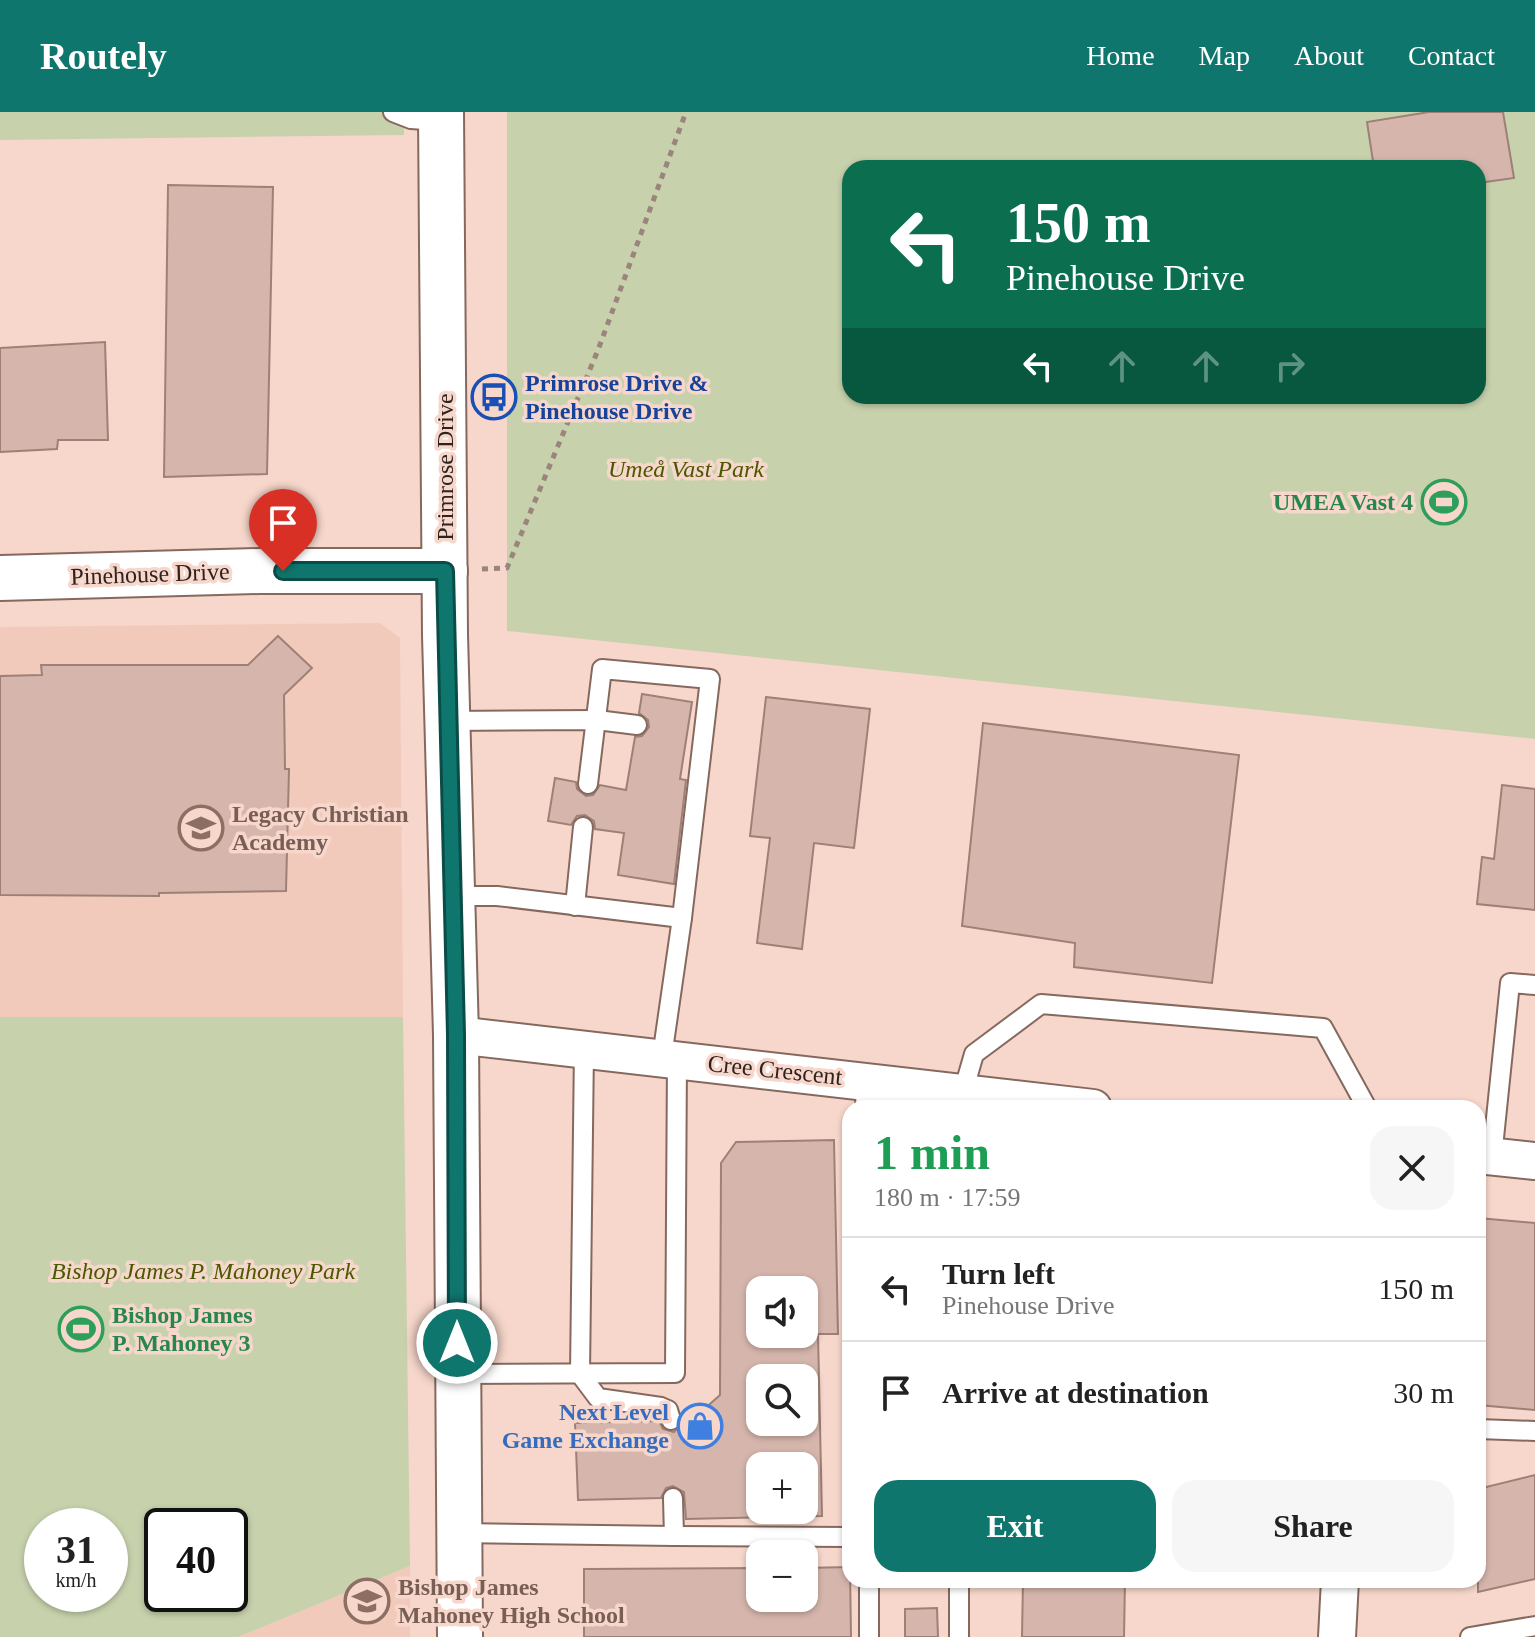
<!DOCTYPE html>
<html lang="en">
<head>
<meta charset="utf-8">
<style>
	:root { --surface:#fff; --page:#f6f6f6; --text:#222; --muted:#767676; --line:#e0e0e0; --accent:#0f766e }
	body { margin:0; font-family:"Times New Roman",serif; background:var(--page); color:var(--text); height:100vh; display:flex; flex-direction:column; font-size:30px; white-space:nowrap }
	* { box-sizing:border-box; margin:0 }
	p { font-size:26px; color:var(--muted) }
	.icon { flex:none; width:44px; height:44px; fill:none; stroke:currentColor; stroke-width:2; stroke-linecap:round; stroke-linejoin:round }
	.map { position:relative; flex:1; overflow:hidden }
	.panel { position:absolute; left:842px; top:988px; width:644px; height:488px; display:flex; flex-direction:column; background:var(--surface); border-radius:24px; box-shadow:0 2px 6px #0004 }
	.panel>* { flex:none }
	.guide { position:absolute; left:842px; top:48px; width:644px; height:244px; border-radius:24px; box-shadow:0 2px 6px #0004; background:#0b6e4f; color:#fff; overflow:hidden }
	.tools { position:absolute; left:746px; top:1164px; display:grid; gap:16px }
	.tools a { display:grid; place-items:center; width:72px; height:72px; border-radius:16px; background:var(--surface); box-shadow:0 2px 6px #0004; font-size:40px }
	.speed { position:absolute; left:24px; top:1396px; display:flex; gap:16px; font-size:40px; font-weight:700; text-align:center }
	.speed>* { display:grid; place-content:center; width:104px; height:104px; border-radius:50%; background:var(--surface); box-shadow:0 2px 6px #0004; line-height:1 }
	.speed small { font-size:20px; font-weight:400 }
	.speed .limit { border:4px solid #111; border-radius:12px; background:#fff; color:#111 }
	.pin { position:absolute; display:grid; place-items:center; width:68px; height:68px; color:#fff; margin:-82px -34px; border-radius:50% 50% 50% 0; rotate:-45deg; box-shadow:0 0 8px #0007 }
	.pin .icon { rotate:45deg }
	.me { position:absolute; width:88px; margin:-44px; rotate:0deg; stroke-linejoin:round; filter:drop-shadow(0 0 6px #0008) }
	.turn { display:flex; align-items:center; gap:28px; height:168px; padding:0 32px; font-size:36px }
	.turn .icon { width:104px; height:104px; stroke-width:2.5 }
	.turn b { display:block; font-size:56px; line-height:68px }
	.lanes { display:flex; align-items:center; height:76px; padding:0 32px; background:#0003; justify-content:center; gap:40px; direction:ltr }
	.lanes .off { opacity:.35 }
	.round { display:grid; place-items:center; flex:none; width:84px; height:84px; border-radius:24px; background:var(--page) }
	.overview { display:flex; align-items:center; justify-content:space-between; height:136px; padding:0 32px }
	h1 { font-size:48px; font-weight:800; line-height:60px; color:#1e9e55 }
	.cta { display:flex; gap:16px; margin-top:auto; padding:16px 32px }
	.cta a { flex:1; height:92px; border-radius:24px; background:var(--accent); color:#fff; font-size:32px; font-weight:800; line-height:92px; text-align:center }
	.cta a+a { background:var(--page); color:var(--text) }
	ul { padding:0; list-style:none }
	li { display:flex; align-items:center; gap:24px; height:104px; padding:0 32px; border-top:2px solid var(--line) }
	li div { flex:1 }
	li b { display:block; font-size:30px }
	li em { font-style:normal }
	header { display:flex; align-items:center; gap:48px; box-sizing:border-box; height:112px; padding:0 40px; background:var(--accent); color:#fff }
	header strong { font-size:38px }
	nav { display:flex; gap:44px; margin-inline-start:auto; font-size:28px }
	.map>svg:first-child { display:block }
	.built { fill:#f2cabc }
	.green { fill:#c7d2ad; fill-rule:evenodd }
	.building { fill:#d6b6ac; stroke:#9d8076; stroke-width:2; fill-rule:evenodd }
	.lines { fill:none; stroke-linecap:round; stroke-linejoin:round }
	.lane-casing { stroke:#85695e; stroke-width:22 }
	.street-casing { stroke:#85695e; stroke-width:40 }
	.secondary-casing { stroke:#85695e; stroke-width:48 }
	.path { stroke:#9b847c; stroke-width:5; stroke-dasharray:6 6; stroke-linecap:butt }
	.lane { stroke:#fff; stroke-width:18 }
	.street { stroke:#fff; stroke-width:36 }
	.secondary { stroke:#fff; stroke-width:44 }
	.route-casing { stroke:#0a4d48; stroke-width:20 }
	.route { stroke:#0f766e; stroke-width:14 }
	.labels { text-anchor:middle; stroke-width:7; stroke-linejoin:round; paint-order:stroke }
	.transit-label { font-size:24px; font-weight:bold; fill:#164399; stroke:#f7d7cb; text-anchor:start }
	.street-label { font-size:24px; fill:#2e221e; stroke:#f7d7cb }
	.park-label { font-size:24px; font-style:italic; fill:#495801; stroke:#f7d7cb }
	.leisure-label { font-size:24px; font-weight:bold; fill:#27864d; stroke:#f7d7cb; text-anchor:end }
	.education-label { font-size:24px; font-weight:bold; fill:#785e54; stroke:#f7d7cb; text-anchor:start }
	.shop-label { font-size:24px; font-weight:bold; fill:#366cbe; stroke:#f7d7cb; text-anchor:end }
</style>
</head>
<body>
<header>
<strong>Routely</strong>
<nav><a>Home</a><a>Map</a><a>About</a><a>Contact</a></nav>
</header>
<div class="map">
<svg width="1535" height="1525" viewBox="0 0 1535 1525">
	<rect width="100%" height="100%" fill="#f7d7cb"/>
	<g class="built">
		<polygon points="380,511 400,526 403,905 0,905 0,515"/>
		<polygon points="410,1454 410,1525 238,1525"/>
	</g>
	<g class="green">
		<polygon points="0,0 404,0 404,23 0,28"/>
		<path d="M507,0H1535V627L507,519ZM850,56H1478V284H850Z"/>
		<path d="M0,905H403L410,1454L238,1525H0ZM110,1414V1482H42V1414ZM162,1414H230V1482H162Z"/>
	</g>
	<g class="building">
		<polygon points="1429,0 1503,0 1514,66 1478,71 1478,56 1374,56 1367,10"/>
		<polygon points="168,73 273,75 267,362 164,365"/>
		<polygon points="105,230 108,328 58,328 57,337 0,340 0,236"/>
		<polygon points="278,524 312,556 284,583 285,657 289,657 286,779 159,781 159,784 0,783 0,564 42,563 41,553 248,553"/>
		<polygon points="642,582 692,590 680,667 686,668 674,772 618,763 624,721 595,717 594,709 585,703 577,704 571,713 548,709 555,666 576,670 577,677 586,684 593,683 600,673 626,678 635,625 642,624 649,615 648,608 639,601"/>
		<polygon points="766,585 870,597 854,736 814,731 802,837 757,831 770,726 750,724"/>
		<polygon points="983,611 1239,643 1212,871 1074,855 1075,831 962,814"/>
		<polygon points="1502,673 1535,677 1535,798 1477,792 1482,745 1494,747"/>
		<path d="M834,1028L838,1222H818L822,1404L686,1407L684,1380L673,1374L666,1376L661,1386L578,1388L575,1311L659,1309L663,1317L674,1320L683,1308H692L720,1283L721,1051L736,1030ZM760,1178H804V1222H760ZM760,1266H804V1310H760ZM760,1354H804V1398H760Z"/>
		<polygon points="1478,1106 1535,1111 1535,1298 1478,1293"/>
		<polygon points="1535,1363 1535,1467 1478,1480 1478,1377"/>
		<polygon points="850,1455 851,1525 584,1525 584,1457 760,1456 760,1486 804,1486 804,1456"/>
		<polygon points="1023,1468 1125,1468 1124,1525 1022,1525"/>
		<polygon points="937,1496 938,1525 905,1525 905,1497"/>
	</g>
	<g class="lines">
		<g class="lane-casing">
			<g id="lane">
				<polyline points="393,0 411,7 440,9"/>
				<polyline points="447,609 597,608 637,613"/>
				<polyline points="588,672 602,557 710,567 682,806"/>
				<polyline points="451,784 497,784 682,806 662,945"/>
				<polyline points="575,794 583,715"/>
				<polyline points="584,936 580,1262 598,1286 661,1295 668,1298 671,1308"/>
				<polyline points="961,987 974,942 1041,892 1323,916 1367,996"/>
				<polyline points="865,996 866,968"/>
				<polyline points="1492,1045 1510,871 1535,873"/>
				<polyline points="457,1262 675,1261 677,947"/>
				<polyline points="1478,1317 1535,1319"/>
				<polyline points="459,1421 674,1424 673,1386"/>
				<polyline points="674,1424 850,1425"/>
				<polyline points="869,1468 869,1525"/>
				<polyline points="959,1468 959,1525"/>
				<polyline points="1470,1525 1535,1514"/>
			</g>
		</g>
		<g class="street-casing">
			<g id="street">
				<polyline points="456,923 1093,996"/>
				<polyline points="1478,1043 1535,1049"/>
				<polyline points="1337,1525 1340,1468"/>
			</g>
		</g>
		<g class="secondary-casing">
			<g id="secondary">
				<polyline points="441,0 445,523 456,923 460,1525"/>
				<polyline points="0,466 259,459 445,459"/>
			</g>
		</g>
		<polyline class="path" points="482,457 507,456 598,238 686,0"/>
		<use href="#lane" class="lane"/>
		<use href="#street" class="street"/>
		<use href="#secondary" class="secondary"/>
	</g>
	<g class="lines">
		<g class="route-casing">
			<polyline id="route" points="283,459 445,459 456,923 457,1231"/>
		</g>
		<use href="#route" class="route"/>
	</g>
	<defs>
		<g id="bus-ring" transform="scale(2.3)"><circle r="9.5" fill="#f7d7cb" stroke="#1a4fb4" stroke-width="1.5"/><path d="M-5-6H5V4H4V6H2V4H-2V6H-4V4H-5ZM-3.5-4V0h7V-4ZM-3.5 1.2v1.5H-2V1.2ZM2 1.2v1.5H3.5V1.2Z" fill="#1a4fb4"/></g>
		<g id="stadium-ring" transform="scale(2.3)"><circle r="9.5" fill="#f7d7cb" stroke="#2e9e5b" stroke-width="1.5"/><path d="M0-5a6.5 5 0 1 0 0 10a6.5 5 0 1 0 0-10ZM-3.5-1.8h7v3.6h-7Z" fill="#2e9e5b"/></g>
		<g id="school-ring" transform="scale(2.3)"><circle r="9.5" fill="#f7d7cb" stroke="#8d6e63" stroke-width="1.5"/><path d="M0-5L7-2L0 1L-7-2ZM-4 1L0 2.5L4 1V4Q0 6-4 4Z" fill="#8d6e63"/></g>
		<g id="shop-ring" transform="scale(2.3)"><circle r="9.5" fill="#f7d7cb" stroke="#3f7fe0" stroke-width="1.5"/><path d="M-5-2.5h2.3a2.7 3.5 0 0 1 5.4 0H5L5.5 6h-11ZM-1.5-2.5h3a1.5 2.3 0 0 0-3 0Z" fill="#3f7fe0"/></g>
	</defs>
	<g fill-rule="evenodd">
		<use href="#bus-ring" x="494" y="285"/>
		<use href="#stadium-ring" x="1444" y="390"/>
		<use href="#school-ring" x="201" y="716"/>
		<use href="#stadium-ring" x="81" y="1217"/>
		<use href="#shop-ring" x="700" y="1314"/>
		<use href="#school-ring" x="367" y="1489"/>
	</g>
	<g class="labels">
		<g class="transit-label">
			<text x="525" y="279">Primrose Drive &amp;<tspan x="525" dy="28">Pinehouse Drive</tspan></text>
		</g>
		<g class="street-label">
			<text transform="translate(445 355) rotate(-90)" y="8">Primrose Drive</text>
			<text transform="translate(150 462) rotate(-2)" y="8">Pinehouse Drive</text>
			<text transform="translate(775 958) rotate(6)" y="8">Cree Crescent</text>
		</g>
		<g class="park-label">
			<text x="686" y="365">Umeå Vast Park</text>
			<text x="203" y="1167">Bishop James P. Mahoney Park</text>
		</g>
		<g class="leisure-label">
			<text x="1413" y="398">UMEA Vast 4</text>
			<text x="112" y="1211" text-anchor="start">Bishop James<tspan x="112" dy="28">P. Mahoney 3</tspan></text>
		</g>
		<g class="education-label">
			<text x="232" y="710">Legacy Christian<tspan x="232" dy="28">Academy</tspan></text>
			<text x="398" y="1483">Bishop James<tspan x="398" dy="28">Mahoney High School</tspan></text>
		</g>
		<g class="shop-label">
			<text x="669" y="1308">Next Level<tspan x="669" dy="28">Game Exchange</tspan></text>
		</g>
	</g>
</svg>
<div class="tools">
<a><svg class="icon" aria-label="sound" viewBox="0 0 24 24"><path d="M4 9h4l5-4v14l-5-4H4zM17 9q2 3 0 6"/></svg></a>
<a><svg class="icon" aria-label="search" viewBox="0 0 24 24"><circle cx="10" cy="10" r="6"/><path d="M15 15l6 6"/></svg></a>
<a>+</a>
<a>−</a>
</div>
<div class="speed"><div>31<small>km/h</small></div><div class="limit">40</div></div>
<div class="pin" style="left:283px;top:459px;background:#d93025"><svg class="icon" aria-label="arrive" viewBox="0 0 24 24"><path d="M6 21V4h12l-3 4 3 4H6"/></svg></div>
<svg class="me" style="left:457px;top:1231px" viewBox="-20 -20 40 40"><circle r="17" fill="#0f766e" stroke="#fff" stroke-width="3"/><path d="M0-11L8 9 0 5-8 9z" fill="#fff"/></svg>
<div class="guide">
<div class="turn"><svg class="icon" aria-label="left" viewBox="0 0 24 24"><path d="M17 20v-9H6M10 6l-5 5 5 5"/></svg><div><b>150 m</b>Pinehouse Drive</div></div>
<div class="lanes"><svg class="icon" aria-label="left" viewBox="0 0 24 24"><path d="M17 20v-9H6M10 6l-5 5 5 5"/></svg><svg class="icon off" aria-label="ahead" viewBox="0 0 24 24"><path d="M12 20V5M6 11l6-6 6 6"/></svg><svg class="icon off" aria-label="ahead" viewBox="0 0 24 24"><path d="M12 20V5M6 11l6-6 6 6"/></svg><svg class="icon off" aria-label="right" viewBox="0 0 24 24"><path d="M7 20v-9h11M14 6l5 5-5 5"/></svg></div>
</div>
<section class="panel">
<div class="overview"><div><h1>1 min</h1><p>180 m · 17:59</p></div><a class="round"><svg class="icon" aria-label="close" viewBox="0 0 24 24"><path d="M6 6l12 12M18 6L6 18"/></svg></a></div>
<ul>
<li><svg class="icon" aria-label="left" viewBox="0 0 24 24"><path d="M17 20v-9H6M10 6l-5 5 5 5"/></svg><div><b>Turn left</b><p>Pinehouse Drive</p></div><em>150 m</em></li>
<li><svg class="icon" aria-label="arrive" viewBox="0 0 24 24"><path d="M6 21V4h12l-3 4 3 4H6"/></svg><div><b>Arrive at destination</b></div><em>30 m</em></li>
</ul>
<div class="cta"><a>Exit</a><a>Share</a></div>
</section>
</div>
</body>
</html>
